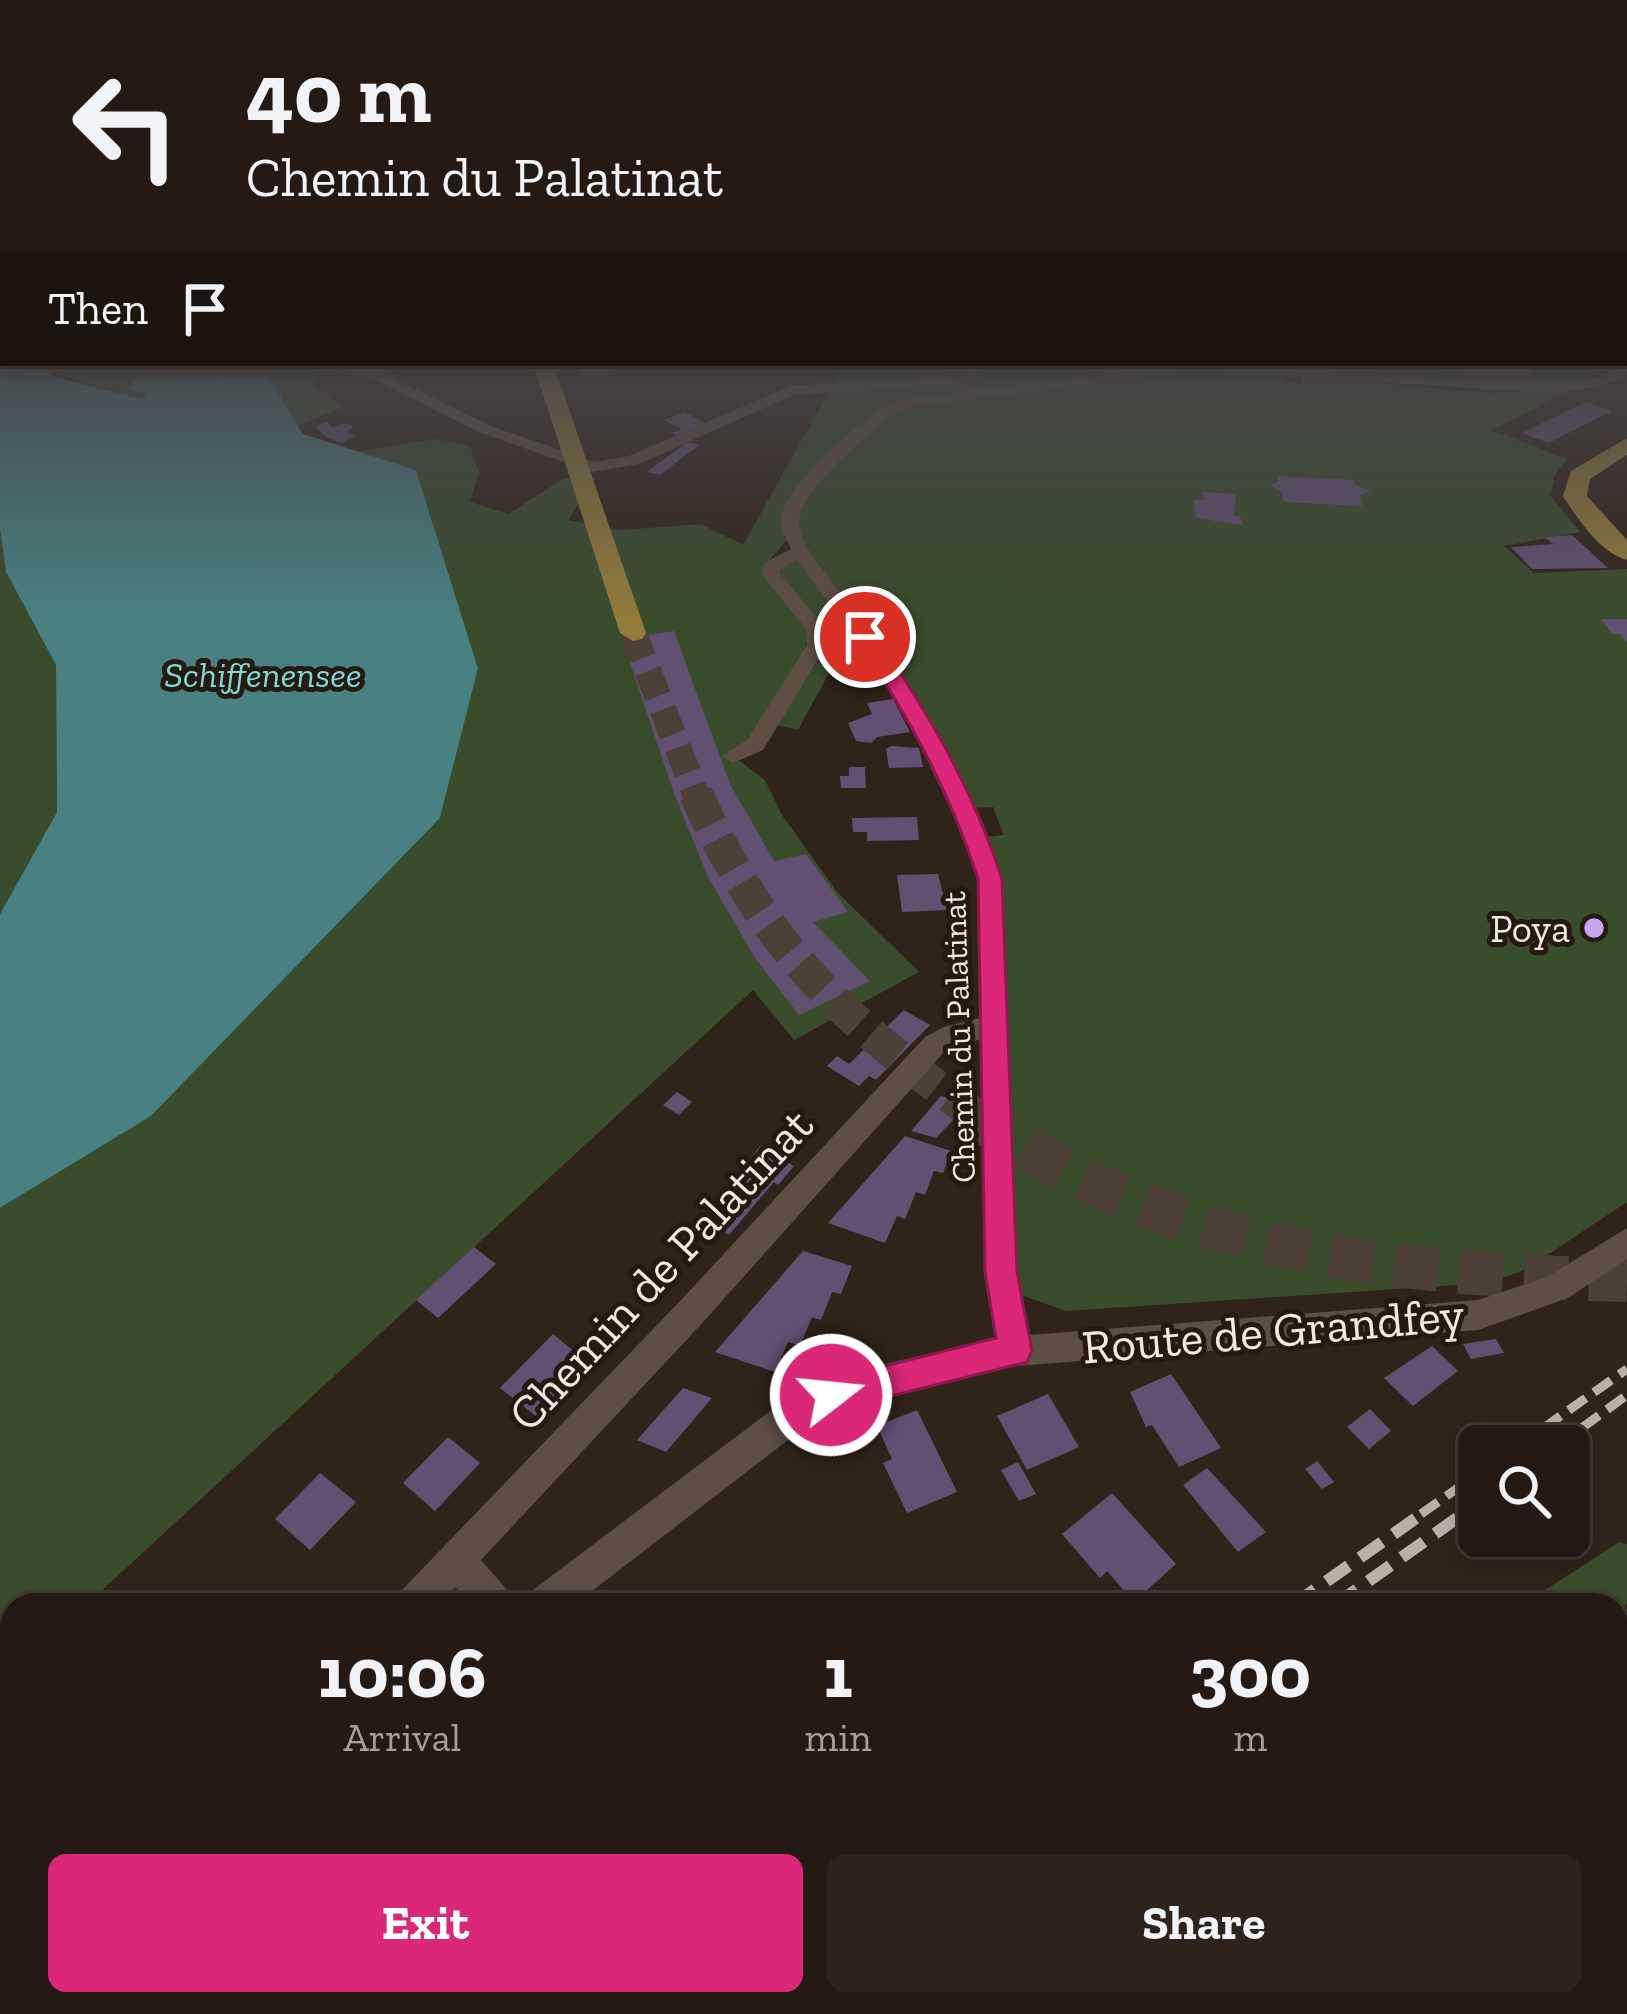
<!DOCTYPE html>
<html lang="en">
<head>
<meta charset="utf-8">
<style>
	:root { --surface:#241a13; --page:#2c231c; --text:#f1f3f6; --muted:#a3a1a0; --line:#413833; --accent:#db2777 }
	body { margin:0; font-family:"Zilla Slab",serif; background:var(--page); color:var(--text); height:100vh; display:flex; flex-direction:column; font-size:45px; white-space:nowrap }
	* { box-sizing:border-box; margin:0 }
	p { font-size:39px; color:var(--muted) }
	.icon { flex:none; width:66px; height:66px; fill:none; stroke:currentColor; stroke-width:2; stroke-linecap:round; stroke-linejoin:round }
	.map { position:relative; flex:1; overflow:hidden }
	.panel { position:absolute; left:0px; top:1593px; width:1629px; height:423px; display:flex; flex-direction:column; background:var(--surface); border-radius:36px 36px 0 0; box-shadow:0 6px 18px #0003,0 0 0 3px var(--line) }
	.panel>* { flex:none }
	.banner { position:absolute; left:0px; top:0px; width:1629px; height:366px; box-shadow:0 6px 18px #0003,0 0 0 3px var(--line); background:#241a13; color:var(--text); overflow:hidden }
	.tools { position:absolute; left:1458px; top:1425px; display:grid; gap:24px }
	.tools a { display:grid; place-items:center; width:132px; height:132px; border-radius:18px; background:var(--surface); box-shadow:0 6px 18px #0003,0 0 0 3px var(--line); font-size:60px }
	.pin { position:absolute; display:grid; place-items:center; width:102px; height:102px; color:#fff; margin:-51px; border:6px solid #fff; border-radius:50%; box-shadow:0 3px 12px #0007 }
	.me { position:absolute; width:132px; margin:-66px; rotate:74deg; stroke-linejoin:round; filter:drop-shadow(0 0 9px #0008) }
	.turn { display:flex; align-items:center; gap:42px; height:252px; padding:0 48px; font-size:54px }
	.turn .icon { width:156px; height:156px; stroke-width:2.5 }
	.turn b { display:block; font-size:84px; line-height:102px }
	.then { display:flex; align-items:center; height:114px; padding:0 48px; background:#0003; gap:24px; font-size:45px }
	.eta { display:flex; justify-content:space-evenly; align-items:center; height:204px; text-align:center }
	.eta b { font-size:72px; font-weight:800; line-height:84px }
	.cta { display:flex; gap:24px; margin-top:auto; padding:24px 48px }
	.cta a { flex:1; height:138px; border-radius:18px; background:var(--accent); color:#fff; font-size:48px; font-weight:800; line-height:138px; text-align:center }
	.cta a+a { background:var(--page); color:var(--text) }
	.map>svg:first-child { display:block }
	.green { fill:#394c2c }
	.water { fill:#498183 }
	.building { fill:#625073 }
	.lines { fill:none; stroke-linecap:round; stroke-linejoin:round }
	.major-tunnel-far2 { stroke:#4d4137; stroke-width:27; stroke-dasharray:27 14; stroke-linecap:butt }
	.major-tunnel-far1 { stroke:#4d4137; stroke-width:34; stroke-dasharray:34 16; stroke-linecap:butt }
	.major-tunnel { stroke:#4d4137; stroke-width:44; stroke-dasharray:44 21; stroke-linecap:butt }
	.minor { fill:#5e4e44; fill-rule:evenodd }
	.major { fill:#937c3b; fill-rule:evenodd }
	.rail-far1 { stroke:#bbb0a8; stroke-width:9; stroke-dasharray:21 10; stroke-linecap:butt }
	.rail { stroke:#bbb0a8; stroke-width:12; stroke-dasharray:27 14; stroke-linecap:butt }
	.route { fill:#db2777; stroke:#8e194d; stroke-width:3 }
	.poi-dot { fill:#c7a6ef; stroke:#261910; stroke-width:4.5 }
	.labels { text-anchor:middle; stroke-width:10; stroke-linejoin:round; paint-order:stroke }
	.far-street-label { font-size:33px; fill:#f3e9e3; stroke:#261910 }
	.far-water-label { font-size:36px; font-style:italic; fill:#7cdadc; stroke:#261910 }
	.poi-label { font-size:39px; fill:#f3e9e3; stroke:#261910; text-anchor:end }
	.near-street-label { font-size:48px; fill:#f3e9e3; stroke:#261910 }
</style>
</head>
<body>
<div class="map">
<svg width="1627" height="2014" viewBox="0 0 1627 2014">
	<rect width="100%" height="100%" fill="#302319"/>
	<g class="green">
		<path d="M1627,354V363L1575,382L1522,385L1225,363H1436L1438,369L1531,378V370C1565,371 1593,363 1626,363Z"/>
		<polygon points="36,363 162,368 377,363 400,377 391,383 326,371 311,380 341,408 297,426 268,378 147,394 142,399 38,369"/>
		<path d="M845,363H1192L1193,370L1284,374L1285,382L1302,384L1303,376L1490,393L1570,391L1492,430L1567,459L1554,476L1551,496L1580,532L1504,546L1534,573L1627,569V1202L1525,1270L1487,1283L1066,1311L1015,1293L985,837L1004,835L993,807L972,808L912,690L785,530L786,541L765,565C778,584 799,607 806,629C817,661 753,731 733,756L765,780L782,815L838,893L919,972L794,1040L753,990L86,1605H12V1673L0,1684V1208L151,1116L440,818L478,667L416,470L353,452L437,439L470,446L479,473L470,502L509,514L564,478L596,477L568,520L621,530L701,524L743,545Z"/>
		<polygon points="0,529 6,572 56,665 57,812 0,914"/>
		<polygon points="792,560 801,562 892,689 835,662 798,730 776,725 818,661 822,646 779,575 782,564"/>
		<polygon points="1619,1542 1627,1544 1627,1602 1618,1627 1627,1632 1627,2014 918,2014 933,2004 1617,2004 1617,1605 1522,1605"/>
	</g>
	<polygon class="water" points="0,340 3,363 36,363 55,377 142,399 147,394 129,389 135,380 269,378 303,434 416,470 478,668 440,818 151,1116 0,1208 0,914 57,812 56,665 6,572 0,529"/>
	<g class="building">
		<polygon points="525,363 617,363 619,366 615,372 596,376 579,373 575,366 541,371"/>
		<polygon points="1436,363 1528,363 1532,378 1437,369"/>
		<polygon points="1586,402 1612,411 1549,443 1522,433"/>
		<polygon points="685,412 706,424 678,436 672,433 682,429 664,420"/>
		<polygon points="326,422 333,428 343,423 354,426 346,433 355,435 342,443 328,438 315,427"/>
		<polygon points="687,442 699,445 660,475 647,472"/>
		<polygon points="1277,476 1354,480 1355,485 1371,491 1359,496 1362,506 1284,502 1281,491 1270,486 1279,481"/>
		<polygon points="1203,492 1236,494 1234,516 1240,516 1242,525 1196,518 1193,500 1204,500"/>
		<polygon points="1572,535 1608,568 1532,569 1511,547 1553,544 1545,537"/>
		<polygon points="1601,619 1627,619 1627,643 1620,634 1612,634"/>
		<polygon points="674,631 730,784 774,861 806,854 848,912 813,922 870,981 799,1015 755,958 708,877 674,793 622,639"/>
		<polygon points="893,699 910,732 877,737 871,743 856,741 848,723 872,714 867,703"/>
		<polygon points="891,746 919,748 923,767 889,768 886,749"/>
		<polygon points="849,767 865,767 866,788 841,788 840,776 849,776"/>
		<polygon points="917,817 919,840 867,841 867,832 853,832 852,818"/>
		<polygon points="938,874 947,910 902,912 897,875"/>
		<polygon points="904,1010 930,1025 876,1080 869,1076 859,1086 827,1066 837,1056 849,1064"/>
		<polygon points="677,1092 692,1102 679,1115 663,1105"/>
		<polygon points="941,1096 953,1099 953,1120 936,1138 911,1131"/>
		<polygon points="905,1136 951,1151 943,1173 934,1171 925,1195 916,1192 905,1219 897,1216 885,1243 828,1223"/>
		<polygon points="760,1146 794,1166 778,1185 774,1182 729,1235 702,1219"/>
		<polygon points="474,1247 496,1264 438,1318 416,1300"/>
		<polygon points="803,1251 852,1266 841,1294 832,1292 821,1320 812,1317 800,1346 788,1342 775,1372 715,1352"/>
		<polygon points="553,1334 588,1363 537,1417 500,1388"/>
		<polygon points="1496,1339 1504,1353 1471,1359 1463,1344"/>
		<polygon points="1432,1346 1458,1371 1413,1406 1384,1378"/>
		<polygon points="1171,1374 1221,1448 1179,1467 1152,1425 1146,1427 1130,1392"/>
		<polygon points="683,1388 712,1398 666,1452 637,1440"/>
		<polygon points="1048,1394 1079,1447 1027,1470 997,1416"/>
		<polygon points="1370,1409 1391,1431 1369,1449 1347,1427"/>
		<polygon points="917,1410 957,1492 907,1513 883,1463 892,1459 877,1426"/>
		<polygon points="448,1437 480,1463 435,1511 403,1483"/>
		<polygon points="1317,1461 1334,1482 1322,1489 1305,1469"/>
		<polygon points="1018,1462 1036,1494 1019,1501 1001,1470"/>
		<polygon points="1207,1468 1266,1532 1238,1552 1183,1485"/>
		<polygon points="320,1473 356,1502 310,1550 275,1519"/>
		<polygon points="1112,1493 1176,1564 1134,1602 1107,1571 1100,1578 1062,1534"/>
		<polygon points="12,1865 12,1946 0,1957 0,1876"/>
	</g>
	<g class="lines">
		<polyline class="major-tunnel-far2" points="633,633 697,797"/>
		<path class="major-tunnel-far1" d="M696,794C768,952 837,1014 975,1115"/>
		<path class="major-tunnel" d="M971,1112C1161,1251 1399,1275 1627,1280"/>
		<g class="minor">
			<polygon points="243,363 266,363 250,369"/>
			<polygon points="326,363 374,369 491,426 594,462 629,456 790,386 979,372 987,377 979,382 793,395 639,464 592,472 479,432 364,375"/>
			<path d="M1172,363L1545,383L1595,378L1627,365V375L1598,387L1545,393L1191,370L904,408C877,424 801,489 799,520C798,545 826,573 840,592C901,674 976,778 1002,879L1017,1272L1029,1335L1478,1300L1547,1277L1627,1228V1259L1568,1298L1478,1330L1015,1366L870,1399L801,1430L574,1605H524L530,1592L777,1406L870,1367L996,1339L985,1272L981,1039L945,1051L706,1319L481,1560L509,1592L515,1605H471L455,1587L439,1605H394L400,1592L682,1299L925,1037L944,1027L980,1018L978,879L971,851L897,697L797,560L780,570V574L826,628L827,645L763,750L733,763L722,756L747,740L807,645L806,629L762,575L764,563L791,549C786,538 778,526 782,513C794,477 862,419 894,401Z"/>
			<polygon points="12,1983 12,2004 40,2004 36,2014 0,2014 0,1989"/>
		</g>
		<g class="major">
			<polygon points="533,363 553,363 646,633 642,639 633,641 620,633"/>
			<path d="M1627,438V455L1590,479L1587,496L1627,540V560C1599,552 1578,519 1563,496L1571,471Z"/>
		</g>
		<g class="rail-far1">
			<polyline points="1518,1446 1627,1369"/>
			<polyline points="1557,1446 1627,1395"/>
			<polyline points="1421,1514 1479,1473"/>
			<polyline points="1462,1514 1479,1502"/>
		</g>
		<g class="rail">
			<polyline points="1293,1605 1426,1511"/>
			<polyline points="1335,1605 1467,1511"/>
			<polyline points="714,2014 729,2004"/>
			<polyline points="769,2014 783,2004"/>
		</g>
	</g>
	<linearGradient id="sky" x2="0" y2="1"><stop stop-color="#1a130e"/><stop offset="0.55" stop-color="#484549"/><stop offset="1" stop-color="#484549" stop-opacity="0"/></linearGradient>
	<rect width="1627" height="622" fill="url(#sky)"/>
	<path class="route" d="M858,632H872C927,709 973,789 1002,879L1017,1272L1032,1351L1027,1362L831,1411L818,1406L813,1395L818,1383L996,1338L985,1272L978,879C950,791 907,712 855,637Z"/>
	<circle class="poi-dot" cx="1594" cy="928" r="12"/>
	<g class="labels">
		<g class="far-street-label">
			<text transform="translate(958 1037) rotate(-92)" y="12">Chemin du Palatinat</text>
		</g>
		<g class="far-water-label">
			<text x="263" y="687">Schiffenensee</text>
		</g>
		<g class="poi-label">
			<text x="1570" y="942">Poya</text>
		</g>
		<g class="near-street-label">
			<text transform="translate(660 1269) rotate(-47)" y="17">Chemin de Palatinat</text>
			<text transform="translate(1273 1330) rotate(-5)" y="17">Route de Grandfey</text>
		</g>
	</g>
</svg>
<div class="tools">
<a><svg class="icon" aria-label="search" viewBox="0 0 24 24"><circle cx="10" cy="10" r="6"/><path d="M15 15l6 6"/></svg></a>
</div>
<div class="pin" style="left:865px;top:637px;background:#d93025"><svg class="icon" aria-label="arrive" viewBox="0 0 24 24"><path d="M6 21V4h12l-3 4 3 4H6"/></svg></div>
<svg class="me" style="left:831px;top:1395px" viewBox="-20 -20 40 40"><circle r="17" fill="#db2777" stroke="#fff" stroke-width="3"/><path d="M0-11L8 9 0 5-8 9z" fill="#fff"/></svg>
<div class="banner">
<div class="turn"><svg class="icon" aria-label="left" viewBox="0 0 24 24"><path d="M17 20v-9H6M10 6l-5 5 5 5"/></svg><div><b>40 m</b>Chemin du Palatinat</div></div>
<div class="then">Then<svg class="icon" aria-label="arrive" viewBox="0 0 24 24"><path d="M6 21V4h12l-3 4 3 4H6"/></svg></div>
</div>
<section class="panel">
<div class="eta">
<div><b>10:06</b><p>Arrival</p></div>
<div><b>1</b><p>min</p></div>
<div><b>300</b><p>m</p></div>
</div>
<div class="cta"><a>Exit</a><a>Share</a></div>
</section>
</div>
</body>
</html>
